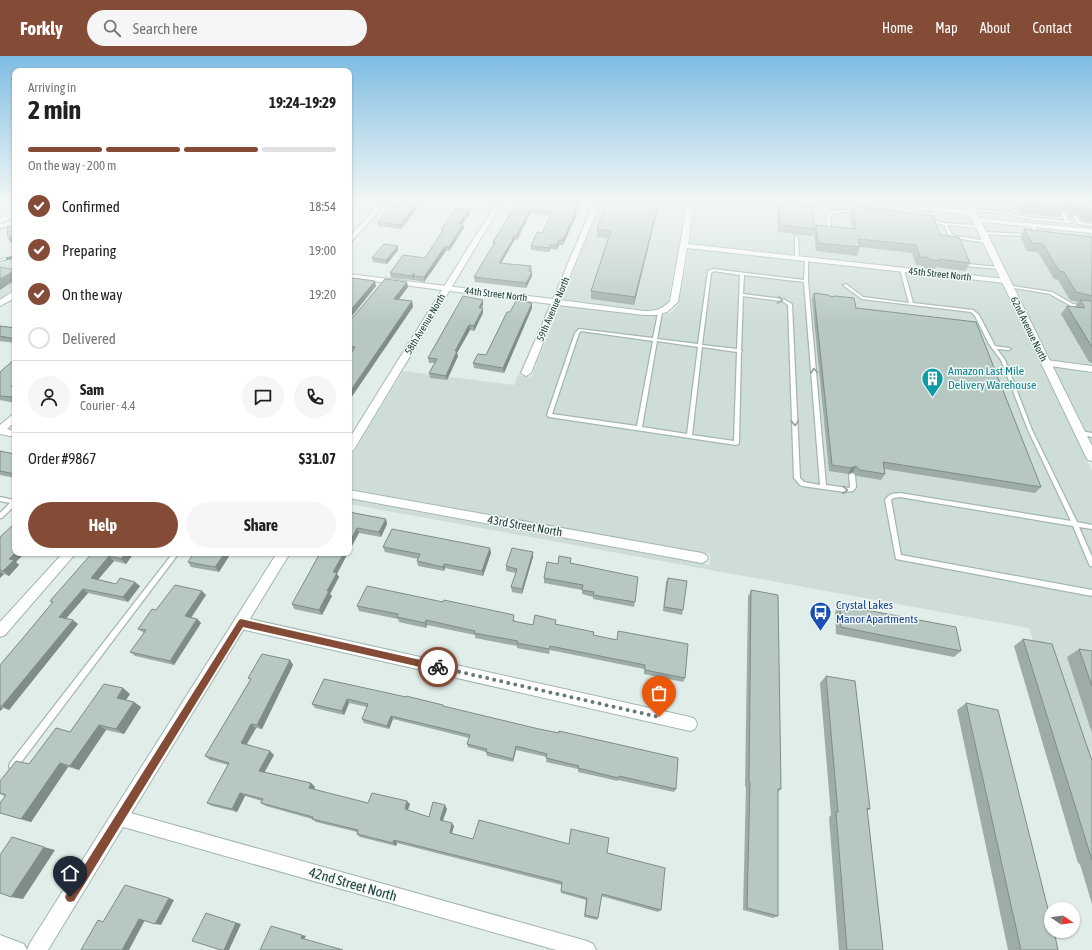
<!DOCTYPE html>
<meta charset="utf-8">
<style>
:root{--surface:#fff;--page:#f6f6f6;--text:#202124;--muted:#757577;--line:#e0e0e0;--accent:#844c36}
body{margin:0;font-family:"Asap Condensed",sans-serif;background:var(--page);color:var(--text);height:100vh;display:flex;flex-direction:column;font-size:15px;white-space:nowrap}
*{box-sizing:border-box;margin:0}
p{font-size:13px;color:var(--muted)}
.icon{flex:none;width:22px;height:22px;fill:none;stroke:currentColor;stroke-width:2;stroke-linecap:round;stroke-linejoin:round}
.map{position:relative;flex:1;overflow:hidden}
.side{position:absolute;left:12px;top:12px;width:340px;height:488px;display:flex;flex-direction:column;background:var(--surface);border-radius:8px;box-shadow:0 1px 3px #0004}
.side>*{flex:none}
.needle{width:26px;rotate:103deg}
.tools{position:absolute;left:1044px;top:846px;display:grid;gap:8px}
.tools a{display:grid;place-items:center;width:36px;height:36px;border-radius:50%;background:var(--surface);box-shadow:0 1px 3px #0004;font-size:20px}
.pin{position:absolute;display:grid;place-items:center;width:34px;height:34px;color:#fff;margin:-41px -17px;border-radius:50% 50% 50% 0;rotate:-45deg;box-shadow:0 0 4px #0007}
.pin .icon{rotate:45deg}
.courier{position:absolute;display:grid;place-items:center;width:40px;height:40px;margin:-20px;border:3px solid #844c36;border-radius:50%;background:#fff;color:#222;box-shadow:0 1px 5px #0007}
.summary em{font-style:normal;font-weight:700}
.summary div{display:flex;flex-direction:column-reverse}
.summary{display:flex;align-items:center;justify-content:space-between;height:68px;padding:0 16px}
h1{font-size:26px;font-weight:700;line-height:30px}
.bar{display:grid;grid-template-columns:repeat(4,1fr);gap:6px 4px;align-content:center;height:48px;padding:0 16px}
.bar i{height:5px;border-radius:3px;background:var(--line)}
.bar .on{background:var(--accent)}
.bar p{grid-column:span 4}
.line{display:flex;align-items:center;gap:10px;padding:0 16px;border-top:1px solid var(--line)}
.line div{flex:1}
.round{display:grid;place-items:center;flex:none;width:42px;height:42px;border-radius:21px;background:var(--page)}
ol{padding:0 16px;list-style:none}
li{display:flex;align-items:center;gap:12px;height:44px}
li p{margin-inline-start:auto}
li .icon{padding:4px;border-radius:50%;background:var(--accent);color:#fff;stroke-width:4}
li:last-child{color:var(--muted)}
li i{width:22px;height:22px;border:2px solid var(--line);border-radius:50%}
.primary-button{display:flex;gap:8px;margin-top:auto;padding:8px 16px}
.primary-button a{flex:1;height:46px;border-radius:24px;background:var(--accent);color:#fff;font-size:16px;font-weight:700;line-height:46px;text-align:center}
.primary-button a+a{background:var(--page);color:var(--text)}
header{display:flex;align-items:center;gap:24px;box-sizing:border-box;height:56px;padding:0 20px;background:var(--accent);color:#fff}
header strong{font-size:19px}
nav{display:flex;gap:22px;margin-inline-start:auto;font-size:14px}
.search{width:280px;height:36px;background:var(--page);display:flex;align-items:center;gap:10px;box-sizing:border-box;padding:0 14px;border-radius:22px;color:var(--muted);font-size:15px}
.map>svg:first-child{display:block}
.built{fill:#cfddd7}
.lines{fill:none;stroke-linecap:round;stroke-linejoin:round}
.service-casing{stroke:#a3b6b0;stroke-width:2.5}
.minor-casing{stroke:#a3b6b0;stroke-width:2}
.tertiary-casing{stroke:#a3b6b0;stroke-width:2}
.secondary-casing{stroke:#9ebab1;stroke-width:2}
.service{fill:#fff;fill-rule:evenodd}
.minor{fill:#fff;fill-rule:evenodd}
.tertiary{fill:#fff;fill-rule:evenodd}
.secondary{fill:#fff;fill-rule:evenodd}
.rail-casing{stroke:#597c74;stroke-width:3}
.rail{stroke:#f2f9f6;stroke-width:2;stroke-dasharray:6;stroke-linecap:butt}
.wall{fill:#9daca6}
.shaded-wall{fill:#7f8c87}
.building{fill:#b6c8c1;stroke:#7f8c87}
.oneway{stroke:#8fa09c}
.route{fill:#844c36}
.done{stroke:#637d76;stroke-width:4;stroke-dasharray:0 7.2}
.labels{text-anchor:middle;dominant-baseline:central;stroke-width:3;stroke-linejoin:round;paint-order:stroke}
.far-street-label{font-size:10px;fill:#1f4039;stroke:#f2f9f6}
.culture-label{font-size:12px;fill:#0d838f;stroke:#f2f9f6;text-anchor:start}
.street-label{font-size:12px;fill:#1f4039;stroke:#f2f9f6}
.transit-label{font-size:12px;fill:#164399;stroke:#f2f9f6;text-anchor:start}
.near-street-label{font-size:14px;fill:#1f4039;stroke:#f2f9f6}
</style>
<header>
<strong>Forkly</strong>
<div class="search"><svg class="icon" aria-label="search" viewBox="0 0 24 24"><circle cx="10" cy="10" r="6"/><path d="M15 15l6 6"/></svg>Search here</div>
<nav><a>Home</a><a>Map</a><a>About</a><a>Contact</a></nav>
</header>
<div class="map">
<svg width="1092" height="894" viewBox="0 0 1092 894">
<rect width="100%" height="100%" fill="#e1ede8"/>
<path class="built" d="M602,144H686L679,190L668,245L664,251L657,254H643L562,244Z
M695,144H779L816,147V145L837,147L832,144H875L926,154L969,158L998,222L690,189Z
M888,144H964L968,155L926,151Z
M973,144H1092V173L980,162Z
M982,166L1092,177V310L1051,305Z
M689,193L1001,226L1092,415V762L1029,572L349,448V443L710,509V498L349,433V404L403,315L514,329L531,291L519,319L531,321L560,249L648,260L664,259L673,255L679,247Z
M15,201V232L0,244V205Z
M1054,311L1092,316V387L1087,378Z"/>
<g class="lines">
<defs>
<path id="service" d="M912,144H916L917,152L914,151Z
M976,144H1000L996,146L978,145Z
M1057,150H1059L1070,166L1069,167L1027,163L1002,157L973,155L971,154L973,153L1002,155L1027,161L1065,165L1056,151Z
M1070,153H1072L1080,166L1092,168V170L1078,168L1069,154Z
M844,154L857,155L859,156L857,157L844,156L833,158L830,162L831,171L828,172L826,162L831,156Z
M928,163L945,167L981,170V172H980L947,169L952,179L987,185L989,186L987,187L950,181L944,169L928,165Z
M1033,168L1036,169V174L1025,180L983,178L981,177L983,176L1024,178L1032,174Z
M795,180L798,181L799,202L797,203L795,202Z
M805,202L808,203V225L826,429L849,432L850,431L849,419L852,417L855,419L856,431L853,435L845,436L802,430L800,429L794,422L788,249L782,245L743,240L741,294L742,295L741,296L739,387L738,388L736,389L549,361L547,359L575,277L579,273L653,282L658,257L660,256L662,257L657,283L698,288L708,215L713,213L804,224ZM714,215L740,219L737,293L702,289L711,217ZM744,219L804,226L820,429L804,426L800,422L792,248L783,243L743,238ZM581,275L653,285L637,370L552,358L579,277ZM657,285L698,291L687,378L642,371ZM702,291L737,296L734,385L692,379Z
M966,208L999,211L1001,212L999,213L967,210H966Z
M901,213L904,214L913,247L973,254L979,259L995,290L1009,292L1011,293L1009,294L997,293L1005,304L1032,374L1077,466L1092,469V473L1079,471L1092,501V510H1090L1089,508L1073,470L900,441L893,442L891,444L901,499L1092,534V540L896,503L885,444C890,437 892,438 900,437L1071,465L1028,374L1001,304L989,288L975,260L971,256L862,243L843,229L846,228L863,241L909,247L900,214Z
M1007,229L1052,236L1073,248L1092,251V253L1071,250L1050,238L1008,231H1007Z
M1080,375L1092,377V381L1078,378V376Z
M0,441L15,444V449L2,462H0V457L10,447L0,445Z
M173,497H179L16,713L13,714L10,713L9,710L10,707Z"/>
<path id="minor" d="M383,144H389L351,186L349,187V181Z
M595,144H601L560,244L644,255C655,255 662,254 670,245L688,144H694L688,188L1005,223L1009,225L1005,227L687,192L678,246L667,256L657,259H644L558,249L531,317L526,320L521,317L551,248L349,222V218L553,243Z
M878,144H891L926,150L973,155L976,157L973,159L926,154L881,146Z
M976,162L1092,173V177L974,165L973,164Z
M15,165V169L0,172V168Z
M12,236H15V242L0,250V244Z
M1046,304L1092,310V316L1043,309L1042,307Z
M15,358V366L7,373L15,375V381L0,378V369L12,359Z
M349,434L702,497L706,499L708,502L706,505L702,507L349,442Z
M63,497H76L5,579L0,581V566Z
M241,561L690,661L695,663L697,668L695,673L690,675L241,573L236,571L235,567L236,563Z
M120,754L587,885L593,888L596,894H556L120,770L114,768L112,762L114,756Z
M0,879L24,888L27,894H0Z"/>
<path id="tertiary" d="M498,144H504L353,395L349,396V383Z
M966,144H972L977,157L1092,390V405L1088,404L1086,401L969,157Z
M277,497H290L48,894H27L30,887Z"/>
<path id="secondary" d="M12,155H15V160L0,167V162Z"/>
</defs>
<use href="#service" class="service-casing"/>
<use href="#minor" class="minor-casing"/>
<use href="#tertiary" class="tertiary-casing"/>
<use href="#secondary" class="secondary-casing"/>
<use href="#service" class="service"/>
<use href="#minor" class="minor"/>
<use href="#tertiary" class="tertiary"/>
<use href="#secondary" class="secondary"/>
<defs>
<path id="rail" d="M0,204L15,201"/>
</defs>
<use href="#rail" class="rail-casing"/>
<use href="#rail" class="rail"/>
</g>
<path class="wall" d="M519,144H580V146L576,156V160L563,189H559L557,194L550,193L549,196L531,194V190L542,177L550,160L530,158L517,184L515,183L501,207L531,210L532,220L526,232L475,226L474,221L493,189V186Z
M660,144L634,249L591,243V235L608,182L597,181V173Z
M1012,144H1092V166L1081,165L1076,157L1072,162L1069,161L1064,155L1060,161L1019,157Z
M779,146L815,173L816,169L852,172L850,158L853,150L940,179L970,207L965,215L936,211L935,213L923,212V210L916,209L912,197L860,191L857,200L816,195L814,177L812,180L778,176L777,153Z
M418,152L401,173L378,170L377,166Z
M469,154V159L462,168L464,172L449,195H446L424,226L414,224V223L413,224L391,222L390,217L425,202L442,176L441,173Z
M1024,173L1092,181V307L1089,306L1061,258L1067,250L1075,251L1078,246L1070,244L1058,224L1054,223L1038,196L1027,195L1020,181Z
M398,190V194L387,208L373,206L372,202Z
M408,231L399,243L412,245L413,251L352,296H349V266Z
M814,237L832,241L856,252L1041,431L1035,437L884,413L885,418L881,424L857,420L853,416L848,418L829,415L812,243Z
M483,249L481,252H483V257L474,275L470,274L457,297L458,300L447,324L430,322L429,317L435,307H429L428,302Z
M532,252L504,317L474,312L473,307L486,299L510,256Z
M0,270L15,272V287L0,285Z
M15,303V347L0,344V316Z
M0,395L15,398V422L0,419Z
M349,456L386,463L387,468L381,481L359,477L349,495Z
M0,481L16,506L19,509L9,520L4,518L0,522Z
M383,491L491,497L483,520L445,512L444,515L418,510L417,505L418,503L385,496Z
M533,496V501L522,538L512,536L511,531L516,517L506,515V510Z
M89,497H134L126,508L114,505L98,523L116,528L140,530L128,546L88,537L66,562L78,568L9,654L3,652L0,655V609L23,582L52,547L50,545L91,499Z
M231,497L219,516L191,511L188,506Z
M571,507L635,546L634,551L593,543V541L582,538V534L544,527V522L558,508Z
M337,518L339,521L330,538L332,540L322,559L294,553L292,548Z
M668,522L683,554L682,559L663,555L666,526Z
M751,534L781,733L778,736V860L773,862L743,854L746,731L745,730L748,541Z
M206,539L191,561L197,563L201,567L174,609L135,600L130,596L144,577L138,573L156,554Z
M840,549L961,595L954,601L836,578L835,556Z
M357,550L515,564L514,566L533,569L556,568L594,579L685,622L683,626L644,618V613L550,594L549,598L517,592V590L475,582V579L427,569L426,572L399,566L398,563L359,555Z
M1023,583L1092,705V848L1080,808L1078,807L1014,590Z
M1079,593L1092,595V677L1067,601Z
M290,604L293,609L262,673L256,672L247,688L274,699L265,716L311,727L315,731L314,734L368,747L410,748L408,754L429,761L445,749L447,753L443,764L454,770L452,777L473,783L569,788L607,797L661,854L658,856L601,840L598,862L597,864L584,861L586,844L561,837L562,829L397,787L396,790L360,781L357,778V776L316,766L312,763L266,750L261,747L262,745L245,740L237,756L212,750L207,747L228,709L210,704L205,700L250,624L248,622Z
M826,620L870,753L867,755L883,894H839L829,761L831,759L820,627Z
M324,623L444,651L676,733L674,736L618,724V725L578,716V713L546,706L547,701L516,694L513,706L487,700L486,696L468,691L467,688L469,682L393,663L389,673L364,667L362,663L367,651L349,647L344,659L315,652L312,648Z
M130,638L126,644L134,646L141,651L124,678L106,674L79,714L68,711L31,766L0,757V747L5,740L0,738V725L29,708L70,676Z
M966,647L1058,894H1008L957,654Z"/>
<path class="shaded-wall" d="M578,144H580V146L576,156V160L563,189V184L575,156Z
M659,144H660L634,249L635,241Z
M417,148L418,152L401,173L400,169Z
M469,154V159L459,172V168Z
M530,154V158L517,184V179Z
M463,168L464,172L449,195V191Z
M515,179V183L499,211V207Z
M15,180V186L11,187L8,182Z
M559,184V189L557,194V189Z
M550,189V193L549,196V192Z
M398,190V194L387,208L386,204Z
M445,190L446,195L424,226V221Z
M15,214V224L0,234V223Z
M532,216V220L526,232V227Z
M414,217V223L413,224L412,220Z
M375,225L376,230L349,264V256Z
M407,226L408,231L395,248L394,243Z
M483,244V249L479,257V252Z
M412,245L413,251L349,345V337Z
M532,247V252L504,317L503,312Z
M483,252V257L474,275V270Z
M469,269L470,274L457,297L458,300L447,324L446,320L455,295Z
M15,327V335L11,330Z
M15,338V346L11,341Z
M856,410L853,416L848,418L851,412Z
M386,463L387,468L381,481L379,476Z
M357,472L359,477L349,495V487Z
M490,492L491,497L483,520L482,515Z
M533,496V501L522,538V533Z
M15,497H25L16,506L19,509L9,520L3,515L9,503Z
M126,497H134L126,508L121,503Z
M225,497H231L219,516L215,511Z
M344,497H348L337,518L339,521L330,538L332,540L322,559L319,554L333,516Z
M109,500L114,505L96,526L91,522Z
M444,508L445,512L444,515L443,511Z
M0,516L4,518L0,522Z
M135,526L140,530L128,546L123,541Z
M83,533L88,537L64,565L59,561Z
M202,535L206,539L189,565L185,560Z
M197,563L201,567L174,609L170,605Z
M73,564L78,568L9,654L2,650Z
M426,564L427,569L426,572L425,567Z
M290,604L293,609L262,673L257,669Z
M123,632L130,638L124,647L117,642Z
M347,643L349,647L344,659L342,655Z
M134,646L141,651L124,678L116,673Z
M0,651L3,652L0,655Z
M391,660L393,663L389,673L387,670Z
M251,668L256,672L245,691L241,687Z
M99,669L106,674L79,714L70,710Z
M516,690V694L513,706V703Z
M270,695L274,699L263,718L259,715Z
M60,707L68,711L31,766L21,763Z
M311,727L315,731L313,736L309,732Z
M240,737L245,740L237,756L232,753Z
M407,745L410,748L407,756L405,753Z
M445,749L447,753L442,767L440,764Z
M452,767L454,770L451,780L450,777Z
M394,784L397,787L396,790L393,787Z
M44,791L55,794L23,843L11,841Z
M169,842L174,844L161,869L155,868Z
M211,859L241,868L229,894H224Z
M139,863L145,864L129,894H122Z
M302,879L306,880L304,883L301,882Z"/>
<path class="building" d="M519,144H579L575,156H576L563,184H559L557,189H550L549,192L531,190L537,176L542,177L552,156L530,154L517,179H515L499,207L531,210L529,215L532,216L526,227L474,221L495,186H493Z
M608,144H659L635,241L591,235L611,175L597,173Z
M1021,144H1059L1065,153L1023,149Z
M1066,144H1077L1073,146L1077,154H1074Z
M1077,144H1092V157H1086Z
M397,145L417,148L400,169L377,166Z
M779,146L812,149L815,173L780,169Z
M853,150L933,160L940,179L959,181L970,207L939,203L940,205L928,203L927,201H920L916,189L858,183L860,191L818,187L816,169L856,173Z
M456,153L469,154L459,168H463L449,191L445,190L424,221L414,220V217L412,220L390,217L403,199L425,202L443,174L441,173Z
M15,169V180L8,182L7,170Z
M1024,173L1092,181V240L1076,236L1064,216L1059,215L1043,188L1032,187Z
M384,188L398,190L386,204L372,202Z
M0,211L15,214L0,223Z
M353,222L375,225L349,256V225H350Z
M385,223L407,226L394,243L412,245L349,337V300L355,291L349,290V271L352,268L349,267V266Z
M814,237L828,239L832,241L835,240L854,242L856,252L976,266L1041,431L883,406L885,418L860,414L856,410L851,412L832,409Z
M463,240L483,244L479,252H483L474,270L469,269L455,295H457L446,320L429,317L437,303L428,302Z
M1080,244L1092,245V291L1067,250L1085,252Z
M516,245L532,247L503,312L473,307L478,298L486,299L507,256H510Z
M0,270L15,272V283L0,280Z
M15,303V327L11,330L15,331V338L11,341L0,340V316Z
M0,395L15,398V418L0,415Z
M349,456L386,463L379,476L357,472L349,487Z
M15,467V497L9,503L14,504L3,515L0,514V481Z
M392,473L490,492L482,515L444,508L443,511L417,505L420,498L383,491Z
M512,492L533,496L522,533L511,531L517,513L506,510Z
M92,497H126L121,503L109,500L91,522L116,528L120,522L135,526L123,541L83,533L59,561L73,564L2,650H0V609L23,582L53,546L50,545Z
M194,497H225L215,511L188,506Z
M320,497H344L333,516L337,517L327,535H329L319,554L292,548Z
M559,500L571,502L570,507L638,521L635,546L593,539L594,536L582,534L583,529L544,522L547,506L558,508Z
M668,522L687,525L683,554L664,551Z
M175,529L202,535L185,560L197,563L170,605L130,596L146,574L138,573L152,553L156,554Z
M367,530L443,546L444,544L514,559L513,565L533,569L535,559L556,564L555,568L594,576L593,579L617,584L618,575L688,588L685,622L645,614V609L550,590L549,593L517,587L518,585L474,577L475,575L426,564L425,567L397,561L398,558L357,550Z
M751,534L778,539L781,733H778V860L747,852L750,726H749Z
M840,549L956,571L961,595L841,571Z
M1023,583L1052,588L1092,705V804Z
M1079,593L1092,595V630Z
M262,598L290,604L257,669L251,668L241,687L270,695L259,715L311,727L309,732L368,747L372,737L407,745L405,753L429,761L433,746L445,749L440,764L452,767L450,777L473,783L479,764L569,788L571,773L609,782L607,797L665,812L661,854L602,838L598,862L585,859L587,842L561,835L562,826L394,784L393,787L357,778L358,774L312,763L313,761L261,747L263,743L240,737L232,753L207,747L229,707L205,700L251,623L248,622Z
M826,620L855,625L870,753L867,752L883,894H847L836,756H838Z
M324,623L406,641V640L443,649V650L539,673L559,677V675L678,702L676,733L619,720L618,722L578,712L579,710L546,702L547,698L516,690L513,703L486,696L487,693L467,688L470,679L391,660L387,670L362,663L368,648L347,643L342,655L312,648Z
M104,628L123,632L117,642L134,646L116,673L99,669L70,710L60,707L21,763L0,757V747L6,739L0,737V725L16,705L29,708L56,672L70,676Z
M966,647L998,654L1051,865V875H1054L1058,894H1021Z
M12,781L44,791L11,841L0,837V799Z
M125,829L169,842L155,868L139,863L122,894H81L98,864L103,866Z
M206,857L236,867L224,894H221L192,885Z
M271,870L302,879L301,882L343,894H260Z"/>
<defs><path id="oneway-chevron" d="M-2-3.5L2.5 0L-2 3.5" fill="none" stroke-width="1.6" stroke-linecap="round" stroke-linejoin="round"/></defs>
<g class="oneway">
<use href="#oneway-chevron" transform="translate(780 244) rotate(10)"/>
<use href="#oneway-chevron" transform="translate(814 315) rotate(-95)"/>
<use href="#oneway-chevron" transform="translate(795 367) rotate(88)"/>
<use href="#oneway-chevron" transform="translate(845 434) rotate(2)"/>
</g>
<linearGradient id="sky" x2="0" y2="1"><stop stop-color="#7fbce2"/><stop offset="0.54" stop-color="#f2f7f5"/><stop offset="1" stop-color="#f2f7f5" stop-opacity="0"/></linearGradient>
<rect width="1092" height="269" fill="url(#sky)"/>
<path class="route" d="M241,563L438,608L442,611L438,615L243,571L74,845L70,846L67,845L65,841L67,837L239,564Z"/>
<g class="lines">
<path class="done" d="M438,611L659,661"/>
</g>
<defs>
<symbol id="building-pin" viewBox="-11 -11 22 30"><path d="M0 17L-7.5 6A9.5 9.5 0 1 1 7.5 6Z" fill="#0f9aa8" stroke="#f2f9f6"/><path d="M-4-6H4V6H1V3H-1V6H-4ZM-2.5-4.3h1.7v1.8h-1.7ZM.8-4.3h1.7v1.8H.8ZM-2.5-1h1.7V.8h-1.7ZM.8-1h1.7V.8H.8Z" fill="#fff"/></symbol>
<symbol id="bus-pin" viewBox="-11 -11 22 30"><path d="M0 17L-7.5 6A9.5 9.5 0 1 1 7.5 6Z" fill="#1a4fb4" stroke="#f2f9f6"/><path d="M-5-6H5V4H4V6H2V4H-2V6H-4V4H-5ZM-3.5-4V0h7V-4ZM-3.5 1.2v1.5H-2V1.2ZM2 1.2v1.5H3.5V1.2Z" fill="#fff"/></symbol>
</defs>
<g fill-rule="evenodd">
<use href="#building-pin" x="920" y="310" width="25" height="34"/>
<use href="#bus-pin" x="808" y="544" width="25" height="34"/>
</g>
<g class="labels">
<g class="far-street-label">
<text transform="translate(940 218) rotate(6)">45th Street North</text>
<text transform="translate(496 238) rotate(7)">44th Street North</text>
<text transform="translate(553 253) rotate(-67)">59th Avenue North</text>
<text transform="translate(425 268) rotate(-59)">58th Avenue North</text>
<text transform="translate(1029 273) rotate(64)">62nd Avenue North</text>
</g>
<g class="culture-label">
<text x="948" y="315">Amazon Last Mile<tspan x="948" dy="14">Delivery Warehouse</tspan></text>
</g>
<g class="street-label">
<text transform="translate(525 470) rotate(10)">43rd Street North</text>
</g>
<g class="transit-label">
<text x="836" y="549">Crystal Lakes<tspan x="836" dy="14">Manor Apartments</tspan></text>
</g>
<g class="near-street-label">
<text transform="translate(353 828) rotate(16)">42nd Street North</text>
</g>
</g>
</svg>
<div class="tools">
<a><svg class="needle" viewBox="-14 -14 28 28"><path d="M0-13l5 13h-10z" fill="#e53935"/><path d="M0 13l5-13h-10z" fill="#757577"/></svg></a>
</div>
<div class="pin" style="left:659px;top:661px;background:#ea580c"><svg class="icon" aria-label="bag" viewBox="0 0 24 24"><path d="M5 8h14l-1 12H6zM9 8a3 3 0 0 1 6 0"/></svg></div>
<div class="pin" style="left:70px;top:841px;background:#1f2937"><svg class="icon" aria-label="home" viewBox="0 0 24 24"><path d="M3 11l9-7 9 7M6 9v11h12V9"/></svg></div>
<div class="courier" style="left:438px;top:611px"><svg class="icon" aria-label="bike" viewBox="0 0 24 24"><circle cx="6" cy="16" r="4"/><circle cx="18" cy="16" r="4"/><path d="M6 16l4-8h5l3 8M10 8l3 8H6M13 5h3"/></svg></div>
<section class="side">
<div class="summary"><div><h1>2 min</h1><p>Arriving in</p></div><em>19:24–19:29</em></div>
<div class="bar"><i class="on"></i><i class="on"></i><i class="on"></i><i></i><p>On the way · 200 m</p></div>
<ol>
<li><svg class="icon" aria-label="check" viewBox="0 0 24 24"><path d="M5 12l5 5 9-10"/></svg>Confirmed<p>18:54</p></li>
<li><svg class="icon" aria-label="check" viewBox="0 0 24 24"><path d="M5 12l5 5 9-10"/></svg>Preparing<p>19:00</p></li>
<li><svg class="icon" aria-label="check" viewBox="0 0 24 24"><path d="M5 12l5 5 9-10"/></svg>On the way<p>19:20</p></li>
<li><i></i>Delivered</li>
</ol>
<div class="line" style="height:72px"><a class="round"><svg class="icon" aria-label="person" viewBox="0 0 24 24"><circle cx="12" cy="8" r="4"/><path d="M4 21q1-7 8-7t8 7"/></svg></a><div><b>Sam</b><p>Courier · 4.4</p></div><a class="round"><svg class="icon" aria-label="chat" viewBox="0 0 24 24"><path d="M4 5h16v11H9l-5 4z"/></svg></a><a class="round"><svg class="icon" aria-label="phone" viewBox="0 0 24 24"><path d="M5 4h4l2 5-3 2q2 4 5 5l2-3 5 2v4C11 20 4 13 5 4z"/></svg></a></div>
<div class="line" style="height:52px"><div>Order #9867</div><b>$31.07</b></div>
<div class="primary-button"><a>Help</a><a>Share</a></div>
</section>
</div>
